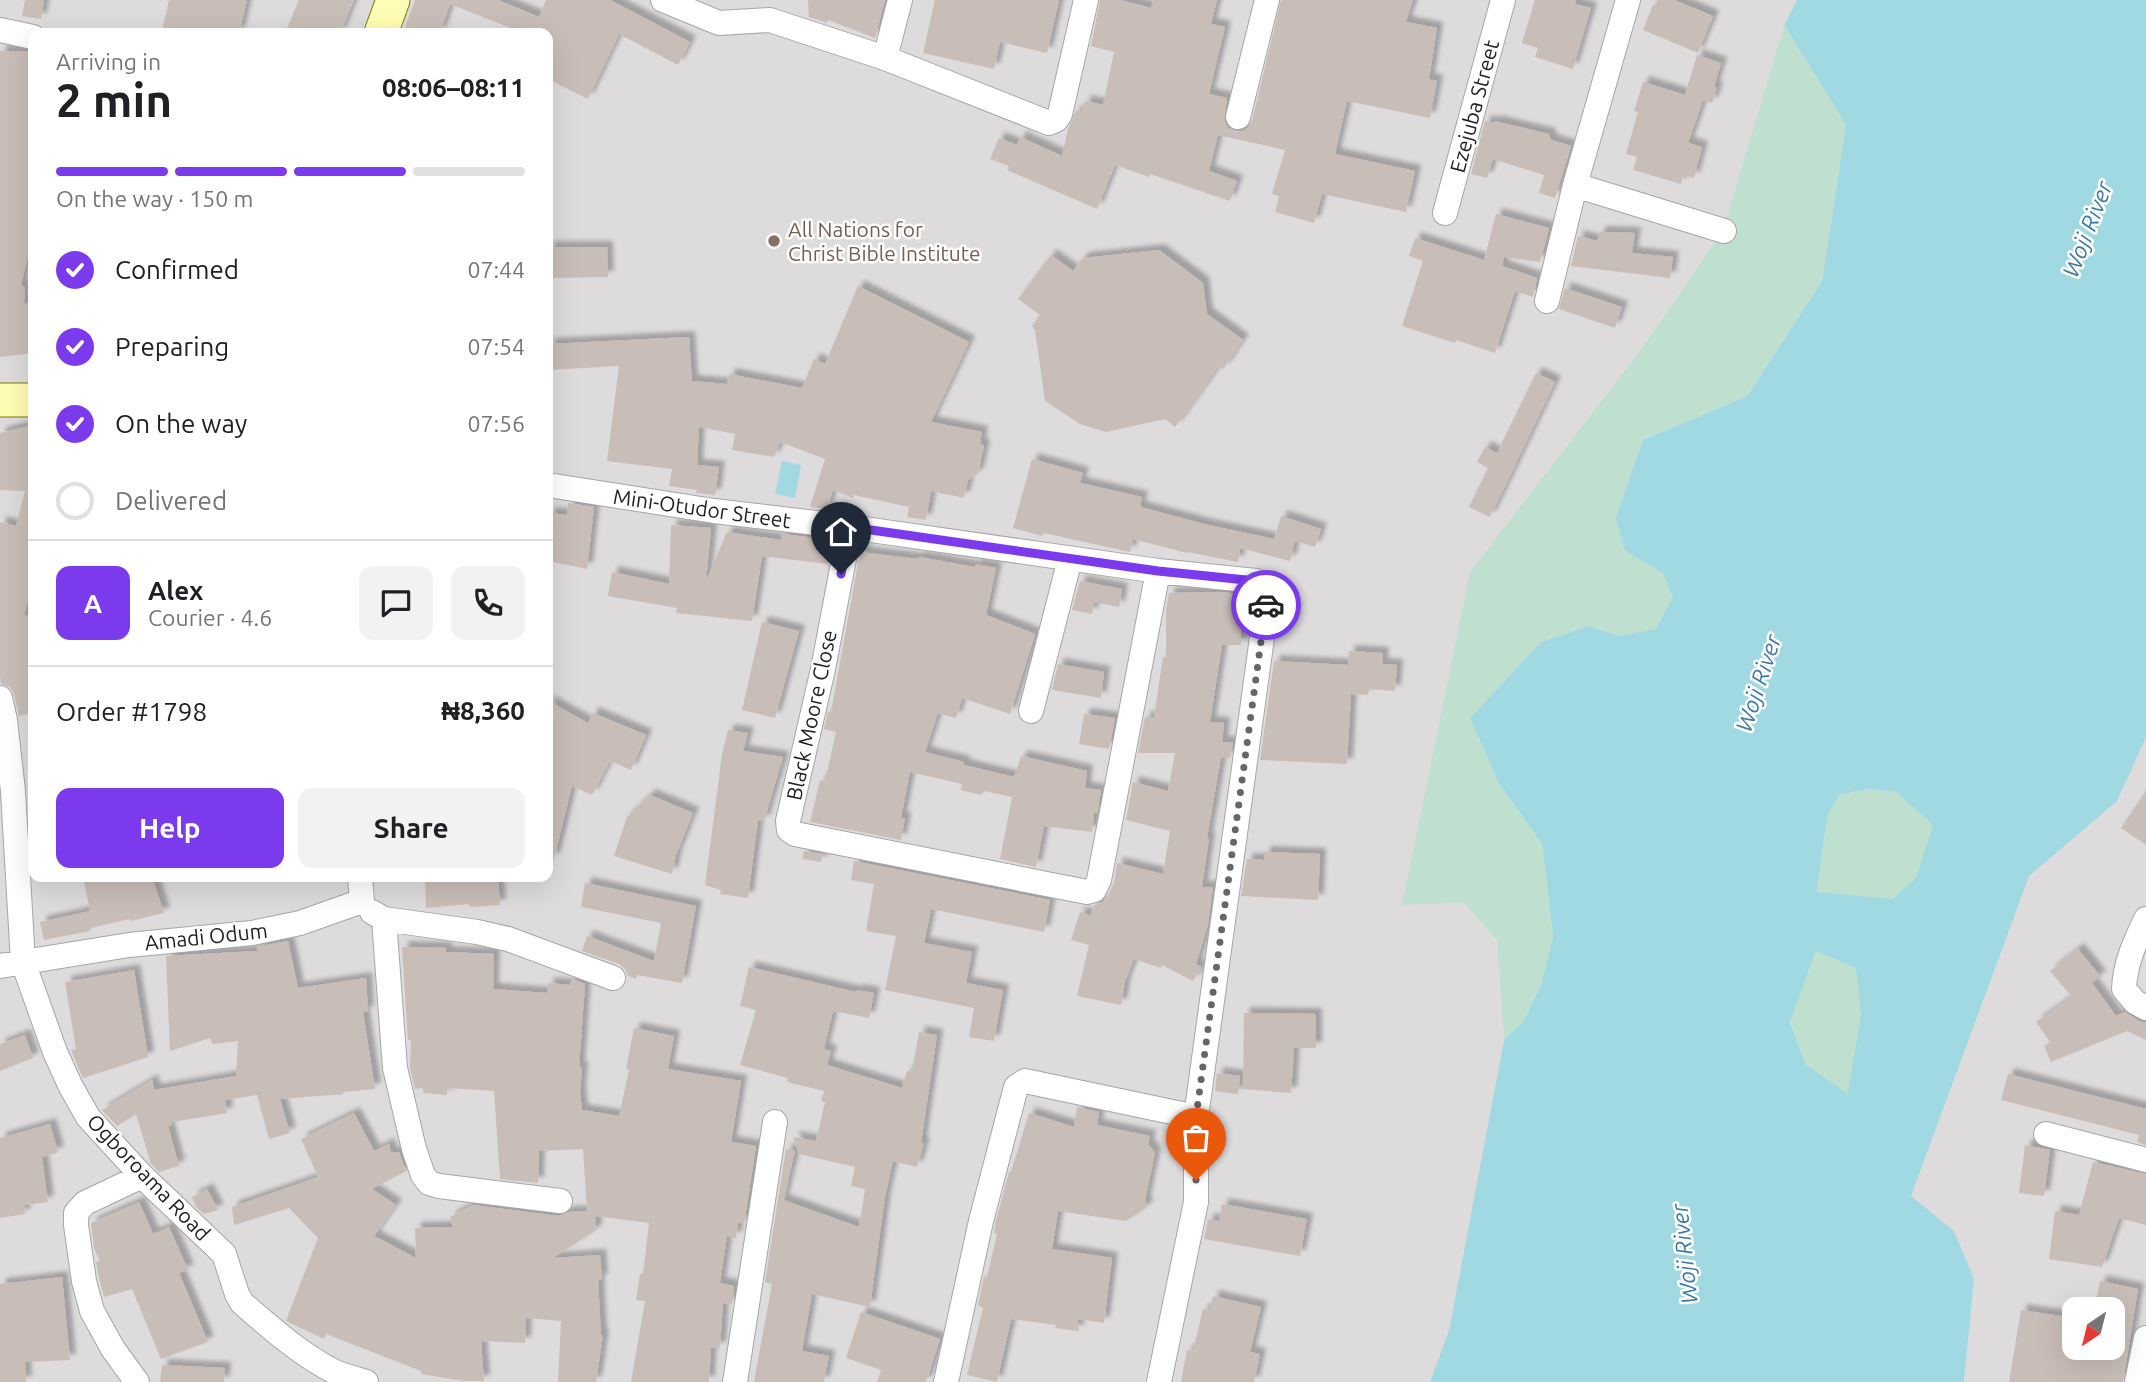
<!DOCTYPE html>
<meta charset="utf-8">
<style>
:root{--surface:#fff;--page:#f2f2f2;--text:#202124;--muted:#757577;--line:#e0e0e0;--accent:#7c3aed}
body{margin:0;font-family:Ubuntu,sans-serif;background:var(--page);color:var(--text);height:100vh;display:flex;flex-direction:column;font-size:26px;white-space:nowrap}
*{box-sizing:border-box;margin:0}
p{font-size:23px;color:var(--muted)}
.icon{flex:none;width:38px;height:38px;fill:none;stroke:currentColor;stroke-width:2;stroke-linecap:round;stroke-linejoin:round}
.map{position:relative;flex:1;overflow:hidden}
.panel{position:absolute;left:28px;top:28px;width:525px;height:854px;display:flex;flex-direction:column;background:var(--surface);border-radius:14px;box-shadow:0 7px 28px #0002}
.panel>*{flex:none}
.needle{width:46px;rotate:215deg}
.fabs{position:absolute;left:2062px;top:1297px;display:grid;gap:14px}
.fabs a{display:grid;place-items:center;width:63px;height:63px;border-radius:14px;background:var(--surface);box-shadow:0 7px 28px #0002;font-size:35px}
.pin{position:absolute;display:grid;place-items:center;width:60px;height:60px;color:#fff;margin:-72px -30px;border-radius:50% 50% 50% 0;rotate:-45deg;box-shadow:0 0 7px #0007}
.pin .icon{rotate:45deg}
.courier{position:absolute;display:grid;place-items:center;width:70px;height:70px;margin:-35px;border:5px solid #7c3aed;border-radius:50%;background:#fff;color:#222;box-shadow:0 2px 9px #0007}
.summary em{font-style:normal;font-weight:700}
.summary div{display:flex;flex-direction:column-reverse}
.summary{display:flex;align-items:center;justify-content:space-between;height:119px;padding:0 28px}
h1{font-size:46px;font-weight:700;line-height:52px}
.bar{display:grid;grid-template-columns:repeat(4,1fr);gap:10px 7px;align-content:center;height:84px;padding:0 28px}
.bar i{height:9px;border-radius:5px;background:var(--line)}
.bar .active{background:var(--accent)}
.bar p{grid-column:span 4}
.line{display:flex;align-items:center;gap:18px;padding:0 28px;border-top:2px solid var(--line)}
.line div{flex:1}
.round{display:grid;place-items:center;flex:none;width:74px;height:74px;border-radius:14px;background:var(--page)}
ol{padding:0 28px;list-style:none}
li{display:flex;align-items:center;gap:21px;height:77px}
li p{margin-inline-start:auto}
li .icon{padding:7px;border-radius:50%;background:var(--accent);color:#fff;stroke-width:4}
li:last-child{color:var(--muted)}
li i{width:38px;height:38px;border:4px solid var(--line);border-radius:50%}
.action{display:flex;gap:14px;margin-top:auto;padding:14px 28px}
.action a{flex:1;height:80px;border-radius:14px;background:var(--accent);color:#fff;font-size:28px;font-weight:700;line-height:80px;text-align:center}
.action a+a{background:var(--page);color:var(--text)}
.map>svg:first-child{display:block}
.residential{fill:#dddbdc;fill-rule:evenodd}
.wetland{fill:#bfe0ce}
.water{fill:#a1d9e2;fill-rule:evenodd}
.building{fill:#c9bdb7;filter:url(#shadow)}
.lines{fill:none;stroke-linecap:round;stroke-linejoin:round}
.minor-casing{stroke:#a6a6a6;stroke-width:26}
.secondary-casing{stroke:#797b00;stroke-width:35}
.minor{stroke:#fff;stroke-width:24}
.secondary{stroke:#fffcb3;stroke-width:33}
.done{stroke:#686664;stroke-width:7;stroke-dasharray:0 12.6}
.route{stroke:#7c3aed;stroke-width:9}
.education-dot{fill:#8d6e63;stroke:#fff;stroke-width:2.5}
.labels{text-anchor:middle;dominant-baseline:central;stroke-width:5;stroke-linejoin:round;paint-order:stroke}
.street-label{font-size:21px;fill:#1f1f1f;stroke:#fff}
.education-label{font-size:21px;fill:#785e54;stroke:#fff;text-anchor:start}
.water-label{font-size:23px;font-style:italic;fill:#3d7ba6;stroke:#fff}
</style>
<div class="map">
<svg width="2146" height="1382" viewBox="0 0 2146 1382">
<defs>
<filter id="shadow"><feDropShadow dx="6" dy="-6" stdDeviation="2" flood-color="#0004"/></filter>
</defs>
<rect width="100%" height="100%" fill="#f0ebe4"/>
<path class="residential" d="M0,0H1797L1784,25L1723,230L1637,355L1403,905L1464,903L1497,942L1504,1040L1449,1330L1430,1382H0ZM33,33H548V877H33Z
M2146,737V1382H1964L1974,1278L1911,1196L2029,876L2117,801ZM2074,1309H2112V1348H2074Z"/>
<path class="wetland" d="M1784,25L1846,125L1822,281L1747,396L1643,440L1625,551L1663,573L1674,597L1656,630L1619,636L1589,626L1541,642L1470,718L1498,782L1542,844L1553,936L1541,985L1523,1022L1504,1040L1497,941L1464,903L1402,905L1470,572L1637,355L1723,230Z
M2146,737L2117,801L2029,876L1911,1196L1848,1095L1806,1065L1790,1021L1816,951L1817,892L1827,816L1839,795L1868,789L1897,792Z"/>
<path class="water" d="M1797,0H2146V737L2117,801L2029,876L1911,1196L1954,1231L1974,1279L1964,1382H1430L1449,1330L1504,1040L1523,1022L1541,985L1553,936L1542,844L1498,782L1470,718L1541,642L1589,626L1619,636L1656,629L1673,597L1663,573L1625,551L1616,518L1643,440L1747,396L1822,281L1846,125L1784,25ZM1868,789L1897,792L1933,825L1916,878L1893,899L1817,892L1827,817L1839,795ZM1816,951L1856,968L1861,1015L1848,1094L1806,1065L1790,1022Z
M782,461L801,465L795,498L775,494Z"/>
<path class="building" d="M25,0H44L41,19L22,16Z
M169,0H247L239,33H173L162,31Z
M299,0H354L340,33H285Z
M415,0H498L539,17L546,0H610L690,42L678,65L619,34L588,99L548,79V33H523L450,4L440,33H403Z
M808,0H885L875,38L828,20L827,23L809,17Z
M935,0H1059L1047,53L1000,42L994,69L923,53Z
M1100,0H1120L1151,8L1153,0H1217L1211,24L1225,27L1209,94L1227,98L1224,120L1228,128L1235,132L1243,131L1248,128L1252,121L1281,0H1413L1406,22L1437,28L1429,79L1437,81L1430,118L1347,101L1335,154L1415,171L1406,212L1322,194L1314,223L1275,212L1279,196L1272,194L1285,150L1218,135L1209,171L1237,181L1230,201L1150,174L1149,177L1115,165L1097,209L1007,170L1009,166L990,159L999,138L1017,145L1020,137L1062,156L1068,129L1076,111L1082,112L1085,101L1103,105L1114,52L1091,46Z
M1535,0H1576L1575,4L1591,8L1573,69L1535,57L1538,48L1522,43Z
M1658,0H1674L1713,16L1698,53L1643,30L1653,5L1657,4Z
M0,51H33V260H27L21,285L25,288L24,304L33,303V353L0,357Z
M1697,55L1721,63L1714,87L1717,88L1712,103L1703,100L1688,143L1702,147L1694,178L1683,175L1681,184L1633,170L1637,157L1626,154L1638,112L1634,111L1643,82L1685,95Z
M1485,121L1494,123V121L1549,134L1551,140L1571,146L1555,198L1539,193L1544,175L1493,159L1487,178L1471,174Z
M1496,214L1549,228L1540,262L1504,257L1502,266L1537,278L1533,297L1515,291L1495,353L1456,340L1455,343L1402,326L1423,261L1409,256L1415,238L1484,260Z
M1600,232L1635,233L1632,253L1673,257L1670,278L1571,266L1578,236L1597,241Z
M548,247H607L608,277L548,278Z
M1159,250L1203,283L1207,314L1243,340L1223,369L1219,366L1175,427L1165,419L1106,432L1080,424L1045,401L1035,330L1032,326L1040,315L1018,299L1051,255L1073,271L1083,258Z
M858,286L969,342L931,422L982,432L980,443L984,446L978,473L968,480L964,498L931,491L926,520L907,517L909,507L854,495L853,498L833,490L827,509L810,507L825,459L780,442L774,457L732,450L735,434L699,427L697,465L719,467L715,495L696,493L697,490L669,486L672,469L607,461L619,366L548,370V344L689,337L692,381L727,384L729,374L802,388L814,359L825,364Z
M1565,288L1622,307L1615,328L1559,309Z
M1536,373L1555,382L1490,517L1469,507L1488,468L1477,462L1485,447L1497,453Z
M33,425V577L24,616L33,615V713L19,716L14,694L10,687L1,684L0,677V522L16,526L25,491L0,490V433Z
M1032,459L1083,473L1080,483L1142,497L1140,507L1208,525L1274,539L1281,516L1321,529L1315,547L1295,541L1290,561L1240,548L1238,562L1187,552V553L1133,539L1130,552L1044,533L1042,536L1013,528Z
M568,503L594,507L587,569L548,561V513L567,515Z
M671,525L711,528L706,581L727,532L781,540L782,534L832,540L828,564L762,556L752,621L676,613L677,608L608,596L612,572L669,584Z
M860,552L918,559L919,557L975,567L976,564L996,568L986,615L1035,634L1010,714L962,698L956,718L938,713L925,752L964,762V765L1014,777L1021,756L1087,771L1085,788L1101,790L1097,813H1094L1092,832L1044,826L1036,867L1000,859L1012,797L985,791L981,795L961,790L962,784L910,772L901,818H905L901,840L810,822L820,780L825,781L836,732L824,729L828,712H831Z
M1080,581L1122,589L1119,607L1094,602L1092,614L1072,610Z
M1219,592L1241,594V645H1222L1210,722L1224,723L1222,742H1233L1230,758L1221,757L1207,838H1209L1202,887H1213L1208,924L1196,964L1201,967L1193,981L1162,965L1161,968L1134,959L1125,982L1121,1005L1077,996L1089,945L1071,940L1080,912L1091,916L1093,906L1103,902L1107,897L1114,883L1117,863L1163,874L1170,831L1126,820L1133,782L1168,791L1175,753H1138L1145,717H1154L1163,657H1166V610L1169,593Z
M762,622L799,631L775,718L742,710Z
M1349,651L1383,653L1382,664L1397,665L1395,691L1370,689L1367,695L1351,694L1347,764L1260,760L1274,661L1348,665Z
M1058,664L1104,672L1101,698L1052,690Z
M548,701L588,723L593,713L646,735L631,770L610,761L592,795L572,786L554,859L548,858Z
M1084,714L1115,718L1109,749L1079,744Z
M728,730L748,733L743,751L783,757L764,821L758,820L748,898L720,894L721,890L705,885L722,754Z
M2146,791V845L2121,828Z
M650,795L693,813L676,855L672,874L614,856L627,817Z
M804,851L822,855L821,862L802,859Z
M1264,852L1320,854L1318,900L1241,896L1247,859L1264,860Z
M854,861L1050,900L1044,932L931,909L924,943L972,952L966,983L1003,990L994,1041L969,1037L974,1008L885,990L896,936L866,931L874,884L851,880Z
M83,877H152L164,913L130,921V919L90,928V931L44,940L40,922L90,911Z
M425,877H498L500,905L470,907L469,904L426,908Z
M585,883L696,906L682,983L637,975L636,979L628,976L625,969L619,964L582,951L587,936L654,961L661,923L581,907Z
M288,941L298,988L366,978L368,1012H363L375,1089L342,1092L344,1094L280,1099L290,1133L269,1139L257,1095L225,1100L227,1113L172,1122V1125L168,1126L179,1166L159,1172L151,1164L136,1114L117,1126L102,1110L152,1080L154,1089H159L236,1076L238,1041L213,1044L210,1038L170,1051L166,956L258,951L257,947Z
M402,947L446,948V952L494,954L493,989L547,993L548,983L570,985L572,979L585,984L579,1067H582L580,1092L582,1110L619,1116L629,1070L626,1069L634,1028L674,1036L668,1069L741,1081L731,1142L756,1146L744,1224L738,1222L736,1238L727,1236L720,1283L734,1286L732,1304L723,1303L720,1348H711L709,1382H631L645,1301L636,1300L640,1274H643L649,1223L595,1216L596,1230L553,1258L600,1255L602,1280H598L601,1335H603L596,1382H558L561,1321L526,1318L525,1343L481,1341L484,1381H464L421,1374V1371L326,1334L324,1339L286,1321L318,1238L289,1208L234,1225L232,1207L318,1177L301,1139L354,1113L374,1151L389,1144L391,1153L399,1152L406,1171L372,1189L396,1205L374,1236L416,1258L415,1228L453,1227L450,1217L473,1205L558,1216L569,1212L587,1211L583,1149L539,1151L538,1183L500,1179L494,1091L447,1088V1095L424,1093L422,1088L415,1089L410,1068L411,1040H408Z
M2078,949L2100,976L2092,983L2116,1016L2125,1012L2139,1021L2146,1023V1040L2127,1031L2051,1062L2044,1046L2050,1042L2036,1022L2072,997L2050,971Z
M749,967L856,992L857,990L874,993L869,1018L833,1011L824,1049L831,1051L827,1065L902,1088L907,1071L912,1072L919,1032L937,1035L921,1143H924L917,1167L893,1161L885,1197L870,1307L812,1294L802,1351L829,1356L824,1382H754L772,1284L765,1282L786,1149L795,1151L783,1200L859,1227L865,1189L851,1186L855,1167L799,1154L793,1137L816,1141L825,1102L821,1101L824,1091L787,1082L788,1078L740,1065L756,1010L740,1006Z
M134,970L148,1057L83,1078L71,1050L76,1049L65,982Z
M1244,1013L1316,1014V1048H1294L1291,1093L1243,1089Z
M25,1035L33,1058L0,1071V1044Z
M1217,1073L1240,1076L1238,1094L1215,1091Z
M2008,1074L2146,1109V1145L2137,1142L2139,1135L2001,1100Z
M1077,1107L1099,1112L1097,1125L1150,1136L1148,1144L1155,1153L1145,1200L1147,1207L1126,1221L1058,1211L1052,1249L1112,1258L1104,1323L1077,1319L1079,1331L1055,1328L1056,1325L1011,1319L997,1382L967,1375L983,1308L978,1305L984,1276L987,1277L997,1234L994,1233L995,1224L1009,1172H1011L1029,1113L1074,1127Z
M50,1124L58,1152L42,1157L48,1202L24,1205L25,1214L0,1218V1138Z
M2025,1145L2050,1150L2044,1196L2019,1193Z
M2093,1162L2146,1174V1225L2119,1218L2102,1267L2049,1259L2055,1211L2079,1215Z
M207,1189L218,1210L204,1214L196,1207L192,1197Z
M139,1202L153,1234L169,1227L188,1270L179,1273L208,1342L161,1359L132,1289L104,1297L99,1278L96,1262L100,1261L94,1248L91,1223Z
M1222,1204L1307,1219L1300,1256L1204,1239L1208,1219L1219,1221Z
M62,1277L70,1360L25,1362L26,1382H0V1284Z
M2100,1281L2138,1289L2123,1382H2009L2021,1310L2074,1318V1348H2112V1309L2095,1307Z
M1213,1296L1261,1307L1250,1352L1260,1354L1254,1382H1181L1187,1350L1193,1351L1203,1309L1210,1310Z
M861,1312L940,1339L926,1382H877L881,1370L846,1358Z
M162,1365L225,1368L224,1382H160Z"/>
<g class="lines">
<defs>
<path id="minor" d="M663,0L719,23L770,20L885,58L1049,123L1056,120L1060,114L1086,0
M0,30L33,37
M885,58L900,0
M1238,117L1267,0
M1575,185L1724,231
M1445,213L1503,0
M1547,301L1575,185L1628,0
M548,485L714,511L850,527L1158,571L1256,581L1265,586L1268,594L1196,1117V1202L1159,1382
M850,527L823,669L788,821L789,830L795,834L1087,892L1094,890L1099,880L1158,571
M0,698L5,720L13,791L23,962L55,1052L71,1087L88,1117L142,1176L224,1254L237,1294L242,1303C271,1328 301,1355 335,1372C345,1376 356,1379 366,1382
M1031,711L1070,559
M360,877L362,901
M372,912L384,919L477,932L508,939L613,978
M384,919L395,1068L414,1149L423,1175L429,1183L439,1186L560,1201
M2146,919C2135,942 2125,963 2124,989L2135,1002L2146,1008
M0,966L129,945L252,933L300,923L362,901
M2046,1134L2146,1160
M137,1382L113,1349L92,1311L84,1281L76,1225V1213L85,1203L142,1176
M735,1382L775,1122
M946,1382L981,1221L1016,1087L1025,1081L1196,1117
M2137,1382L2146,1338"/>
<path id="secondary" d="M381,33L393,0
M0,400H33"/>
</defs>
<use href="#minor" class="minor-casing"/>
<use href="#secondary" class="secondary-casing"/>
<use href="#minor" class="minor"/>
<use href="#secondary" class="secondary"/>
</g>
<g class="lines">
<path class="done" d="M1196,1180V1117L1266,605"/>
<path class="route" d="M841,574L850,527L1158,571L1256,581C1267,587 1268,592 1266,605"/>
</g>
<circle class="education-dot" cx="774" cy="241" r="7"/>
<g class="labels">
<g class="street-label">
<text transform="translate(1474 106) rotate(-75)">Ezejuba Street</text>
<text transform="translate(702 508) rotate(8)">Mini-Otudor Street</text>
<text transform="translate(811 715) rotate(-78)">Black Moore Close</text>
<text transform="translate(206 936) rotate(-6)">Amadi Odum</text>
<text transform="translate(149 1177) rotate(46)">Ogboroama Road</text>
</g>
<g class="education-label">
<text x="788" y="229">All Nations for<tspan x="788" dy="24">Christ Bible Institute</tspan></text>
</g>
<g class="water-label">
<text transform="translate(2087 229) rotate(-69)">Woji River</text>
<text transform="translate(1758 683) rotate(-72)">Woji River</text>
<text transform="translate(1684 1254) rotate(-96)">Woji River</text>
</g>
</g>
</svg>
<div class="fabs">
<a><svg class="needle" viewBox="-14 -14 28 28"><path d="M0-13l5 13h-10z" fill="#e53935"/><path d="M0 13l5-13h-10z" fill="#757577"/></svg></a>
</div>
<div class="pin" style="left:1196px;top:1180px;background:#ea580c"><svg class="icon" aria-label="bag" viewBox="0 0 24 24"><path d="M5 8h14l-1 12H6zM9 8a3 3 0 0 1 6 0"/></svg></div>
<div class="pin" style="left:841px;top:574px;background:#1f2937"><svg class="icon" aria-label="home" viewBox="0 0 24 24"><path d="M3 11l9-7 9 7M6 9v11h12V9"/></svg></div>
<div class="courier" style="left:1266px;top:605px"><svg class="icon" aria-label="car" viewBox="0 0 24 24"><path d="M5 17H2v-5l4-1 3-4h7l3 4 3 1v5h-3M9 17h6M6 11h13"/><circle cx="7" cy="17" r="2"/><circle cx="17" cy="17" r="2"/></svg></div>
<section class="panel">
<div class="summary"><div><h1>2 min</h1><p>Arriving in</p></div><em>08:06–08:11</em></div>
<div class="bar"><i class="active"></i><i class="active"></i><i class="active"></i><i></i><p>On the way · 150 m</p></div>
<ol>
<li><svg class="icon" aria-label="check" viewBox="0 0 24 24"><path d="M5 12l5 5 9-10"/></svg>Confirmed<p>07:44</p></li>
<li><svg class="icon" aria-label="check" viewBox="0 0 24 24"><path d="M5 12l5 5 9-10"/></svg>Preparing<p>07:54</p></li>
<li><svg class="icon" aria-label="check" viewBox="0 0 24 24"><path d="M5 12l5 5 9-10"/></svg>On the way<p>07:56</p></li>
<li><i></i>Delivered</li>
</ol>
<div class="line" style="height:126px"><b class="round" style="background:var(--accent);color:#fff">A</b><div><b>Alex</b><p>Courier · 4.6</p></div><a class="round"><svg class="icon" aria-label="chat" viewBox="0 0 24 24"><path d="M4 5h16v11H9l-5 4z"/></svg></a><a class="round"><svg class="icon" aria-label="phone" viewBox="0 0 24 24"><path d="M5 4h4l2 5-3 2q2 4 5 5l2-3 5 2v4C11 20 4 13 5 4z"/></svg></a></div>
<div class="line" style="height:91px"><div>Order #1798</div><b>₦8,360</b></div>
<div class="action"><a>Help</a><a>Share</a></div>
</section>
</div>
